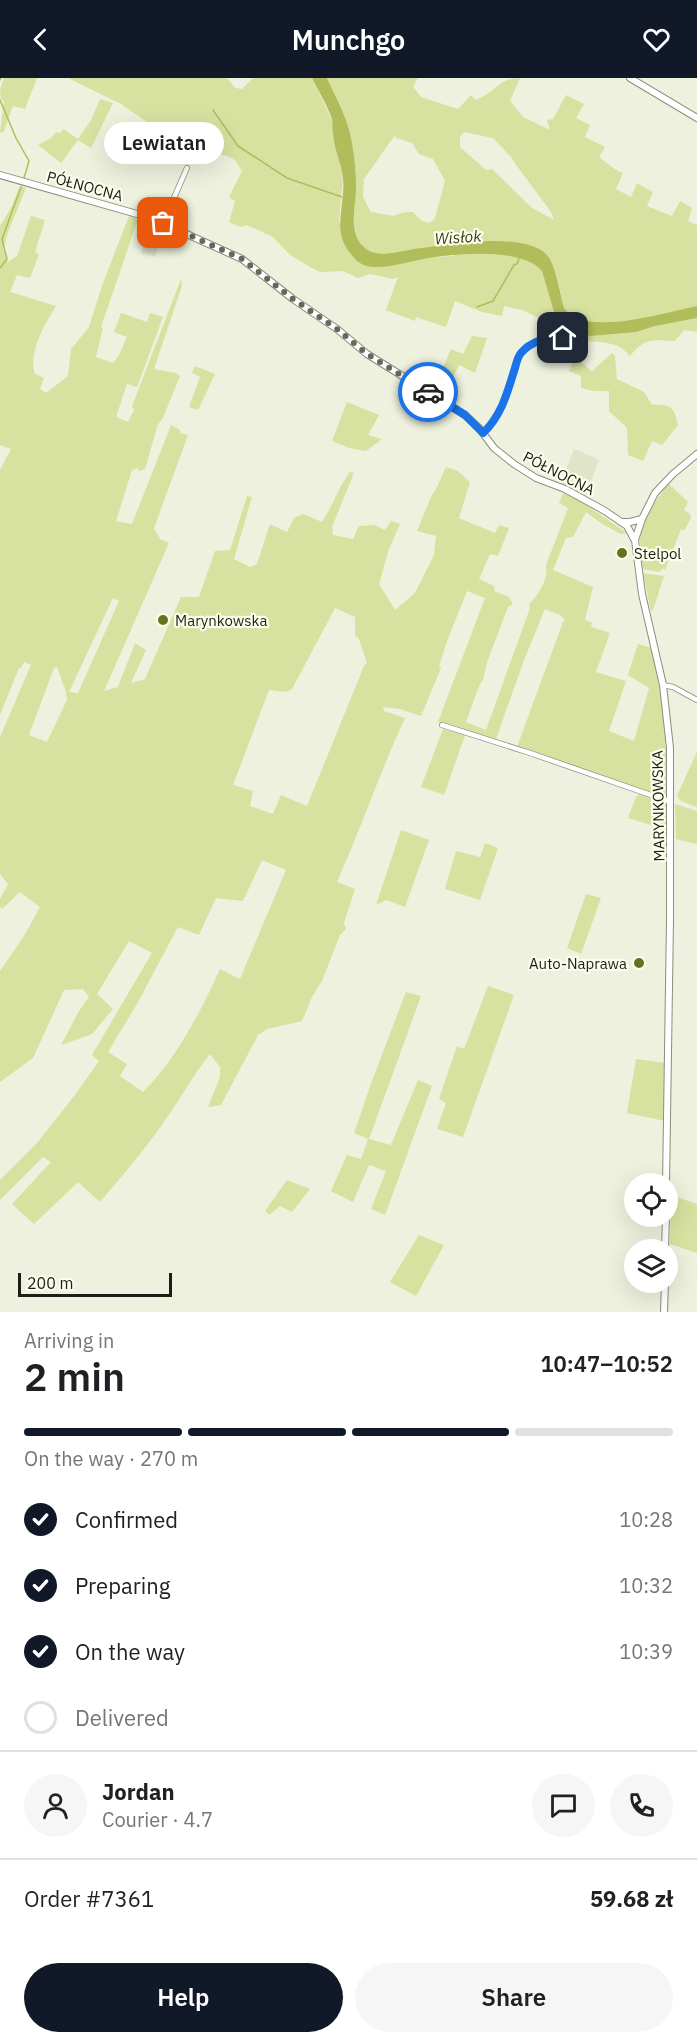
<!DOCTYPE html>
<meta charset="utf-8">
<style>
:root{--surface:#fff;--page:#f6f6f6;--text:#202124;--muted:#757577;--line:#e0e0e0;--accent:#111827}
body{margin:0;font-family:"IBM Plex Sans",sans-serif;background:var(--page);color:var(--text);height:100vh;display:flex;flex-direction:column;font-size:22px;white-space:nowrap}
*{box-sizing:border-box;margin:0}
p{font-size:20px;color:var(--muted)}
.icon{flex:none;width:33px;height:33px;fill:none;stroke:currentColor;stroke-width:2;stroke-linecap:round;stroke-linejoin:round}
.map{position:relative;height:1234px;overflow:hidden}
.panel{display:flex;flex-direction:column;background:var(--surface);flex:1}
.panel>*{flex:none}
.controls{position:absolute;left:624px;top:1095px;display:grid;gap:12px}
.controls a{display:grid;place-items:center;width:54px;height:54px;border-radius:50%;background:var(--surface);box-shadow:0 6px 24px #0002;font-size:30px}
.scale{position:absolute;left:18px;bottom:15px;width:154px;box-sizing:border-box;padding-left:6px;border:3px solid #1d1e17;border-top:0;font-size:16px;line-height:21px;white-space:nowrap;color:#1d1e17;-webkit-text-stroke:4px #fbfeea;paint-order:stroke}
.pin{position:absolute;display:grid;place-items:center;width:51px;height:51px;color:#fff;margin:-26px;border-radius:12px;box-shadow:0 3px 9px #0006}
.courier{position:absolute;display:grid;place-items:center;width:60px;height:60px;margin:-30px;border:4px solid #1a73e8;border-radius:50%;background:#fff;color:#222;box-shadow:0 2px 8px #0007}
.bubble{position:absolute;height:42px;border-radius:21px;background:var(--surface);box-shadow:0 6px 24px #0002;font-size:20px;font-weight:600;line-height:42px;text-align:center}
.headline em{font-style:normal;font-weight:600}
.headline div{display:flex;flex-direction:column-reverse}
.headline{display:flex;align-items:center;justify-content:space-between;height:102px;padding:0 24px}
h1{font-size:39px;font-weight:600;line-height:45px}
.bar{display:grid;grid-template-columns:repeat(4,1fr);gap:9px 6px;align-content:center;height:72px;padding:0 24px}
.bar i{height:8px;border-radius:4px;background:var(--line)}
.bar .active{background:var(--accent)}
.bar p{grid-column:span 4}
.line{display:flex;align-items:center;gap:15px;padding:0 24px;border-top:2px solid var(--line)}
.line div{flex:1}
.round{display:grid;place-items:center;flex:none;width:63px;height:63px;border-radius:32px;background:var(--page)}
ol{padding:0 24px;list-style:none}
li{display:flex;align-items:center;gap:18px;height:66px}
li p{margin-inline-start:auto}
li .icon{padding:6px;border-radius:50%;background:var(--accent);color:#fff;stroke-width:4}
li:last-child{color:var(--muted)}
li i{width:33px;height:33px;border:3px solid var(--line);border-radius:50%}
.cta{display:flex;gap:12px;margin-top:auto;padding:12px 24px}
.cta a{flex:1;height:69px;border-radius:36px;background:var(--accent);color:#fff;font-size:24px;font-weight:600;line-height:69px;text-align:center}
.cta a+a{background:var(--page);color:var(--text)}
header{display:flex;justify-content:space-between;align-items:center;height:78px;padding:0 24px;background:var(--accent);color:#fff;font-size:27px;font-weight:600}
.map>svg:first-child{display:block}
.built{fill:#e0e5ca}
.green{fill:#d7e1a0;fill-rule:evenodd}
.water{fill:#b1bd5a}
.lines{fill:none;stroke-linecap:round;stroke-linejoin:round}
.stream{stroke:#b1bd5a;stroke-width:1.5}
.street-casing{stroke:#8b8e7c;stroke-width:6}
.secondary-casing{stroke:#8b8e7c;stroke-width:8}
.street{stroke:#fff;stroke-width:4.5}
.secondary{stroke:#fff;stroke-width:6}
.done{stroke:#66685c;stroke-width:6;stroke-dasharray:0 10.8}
.route{stroke:#1a73e8;stroke-width:8}
.poi-dot{fill:#69721a;stroke:#fbfeea;stroke-width:2}
.labels{text-anchor:middle;dominant-baseline:central;stroke-width:4.5;stroke-linejoin:round;paint-order:stroke}
.street-label{font-size:15px;fill:#1d1e17;stroke:#fbfeea}
.poi-label{font-size:15px;fill:#1d1e17;stroke:#fbfeea;text-anchor:start}
.water-label{font-size:16px;font-style:italic;fill:#3a3f16;stroke:#fbfeea}
</style>
<header><svg class="icon" aria-label="back" viewBox="0 0 24 24"><path d="M15 5l-7 7 7 7"/></svg>Munchgo<svg class="icon" aria-label="heart" viewBox="0 0 24 24"><path d="M12 20l-8-8c-3-5 5-10 8-4 3-6 11-1 8 4z"/></svg></header>
<div class="map">
<svg width="697" height="1234" viewBox="0 0 697 1234">
<rect width="100%" height="100%" fill="#edf1dd"/>
<path class="built" d="M151,146L164,150L155,179L141,175Z
M574,371L596,380L599,383L585,418L560,406Z"/>
<path class="green" d="M4,0H37L25,31L13,28L3,55L0,54L4,23L1,22L0,11Z
M68,0H227L235,10L242,11L253,0H312L333,44V55L343,101L339,143L359,185L451,178C474,173 525,173 542,193L556,241L566,251L578,256L591,258L636,254L655,248L697,240V254L684,252L675,263C651,262 646,259 630,278C618,263 604,265 586,263C579,262 570,257 564,254L562,257L557,254V248L522,232L504,228L502,238L482,234L455,223L446,249L416,239L415,243L386,232L398,199L393,201L370,196L358,200L343,193L320,194L310,189L290,177L273,159L247,147L241,149L229,144L235,123L229,119L242,93C239,89 237,83 233,81C219,72 202,78 191,63L150,46L121,26Z
M327,0H418L413,9L421,19L458,31L471,17L476,22C495,15 498,0 520,0L510,23L523,39L550,52L547,42L553,41L566,17L584,26L576,40L590,47L585,59L605,69L599,79L616,92L623,95L616,111L631,119L637,105L653,114L647,128L672,138L680,123L692,130L688,143L697,147V228C663,235 612,251 579,241C572,239 568,235 564,230C560,215 558,195 550,181C533,151 444,168 414,171C399,173 379,181 365,170C348,156 355,132 356,114C357,94 353,60 346,42C341,28 333,14 327,0ZM464,54L493,60L512,80L514,84L551,134L554,142L532,130L492,91L486,92L460,69V59ZM395,57L396,60L412,65L419,76L433,81L445,103L435,140L430,145L422,143L413,134H405L393,138L371,134L363,119L364,101Z
M100,21L113,25L91,70L78,62L61,85L38,67L51,60L56,54L60,55L63,51L78,61L91,42Z
M20,108L26,110L8,154L3,171L8,184L17,178L31,138L45,142L35,174L39,176L30,200L17,197L10,214L56,228C45,246 28,274 35,296L44,300L40,311L46,315L68,298L71,271L89,249L103,205L129,138L138,141L101,249L103,250L96,279L113,285L119,277L127,259L114,254L121,235L147,244L150,235L163,239L137,309L127,306L116,339L128,344L134,332L132,328L181,201L182,208L154,291L176,295L180,298L162,342L158,346L145,391L138,393V390L132,392L116,443L132,446L171,347L180,352V355L188,357L154,450L160,461L169,465L104,613L118,609L135,565L146,572L131,605L145,601L181,519H199L215,473L230,472L247,418L252,419L234,481L250,489L257,486L270,446L287,454L294,440L303,436L322,444C333,428 338,410 350,394L354,395L332,449L333,457L353,461L359,448L375,447L385,452L391,443L400,446L389,471L379,506L395,532L415,515L434,477L436,458L417,453L431,419L437,409L446,389L458,393L470,404L459,440L495,455L499,447L509,450L498,478L490,476L479,501L494,508L495,514L508,518L513,526L508,529L487,584L483,602L479,608L466,644L486,652L530,530L529,526C539,517 549,500 546,487L568,430L559,425L563,415L574,419L627,455L621,456L602,446L586,434L573,459L566,460L553,492L593,509L585,542L592,545L591,549L610,555L596,594L626,603L609,653L634,663L649,610L628,597L638,566L652,570L664,636L668,717L666,720L517,669L563,544L565,542L560,537L545,531L524,582L496,661L438,644L485,520L467,513L447,563L439,588L441,590L421,638L400,631L383,629L384,633L405,640C380,694 361,750 337,804L355,811L344,845L346,851L340,857L322,903L312,919L302,943L267,951L258,957L221,1027L208,1029L220,999V989L210,976C193,997 181,1020 166,1041C146,1070 123,1097 100,1124L78,1104L34,1146L12,1126L51,1084L43,1079L0,1122V1102L37,1065L75,1017L99,983L92,977L152,875L129,863L97,916L113,931L92,956L61,967L79,933L89,919L83,911L64,912L33,980L0,1004V893L24,858L40,829L20,814L2,831L0,829V821L8,806L0,796V659L31,587L24,584L21,590H19L0,637V392L11,371L0,367V148L12,128ZM113,520L119,523L78,615L69,614ZM335,530L355,539V557L359,561L367,585L364,588L307,728L281,717L273,736L250,728L253,713L233,707L269,612L286,614L292,611ZM57,589L66,614L67,622L47,664L29,657L54,590ZM262,782L286,792L240,901L220,891C200,935 177,980 143,1014L120,998L127,986L108,974L137,926L178,849L199,857L216,820L243,823Z
M472,258L487,260L475,295L459,287L452,301L440,297L451,271L463,276Z
M612,275L615,278L617,301L644,314L652,327C671,326 674,329 678,347L662,367L652,363L643,383L628,377L627,350L609,333V313H594L581,310V298L569,293L575,279L592,293Z
M195,288L215,296L198,332L189,329L200,299L192,295Z
M347,324L379,337L368,357L382,361L366,373L349,370L332,363Z
M669,406L688,424L684,432L690,436L691,440L684,453L681,451L665,492L662,490L660,494L643,491C642,482 640,471 640,462C642,443 656,420 669,406Z
M643,495L664,498L653,532L651,533Z
M443,651L465,657L444,717L421,709Z
M697,674V729L681,723L677,718Z
M639,716L668,726L667,752L628,740L636,719Z
M675,726L697,733V766L676,761Z
M401,752L429,762L405,829L386,822L376,827Z
M485,765L498,770L480,822L445,811L456,773L480,779Z
M586,816L601,820L581,876L567,870Z
M488,908L514,917L463,1059L437,1051L446,1025L439,1021L457,968L464,971Z
M406,914L421,918L369,1061L391,1067L418,1002L432,1008L385,1137L371,1131L386,1093L369,1087L353,1124L331,1113L347,1077L361,1081L368,1061L354,1055L372,1003Z
M636,981L665,985V1043L627,1035Z
M287,1102L310,1111L292,1134L280,1128L269,1137L265,1133Z
M671,1117L697,1126V1175L670,1166Z
M419,1157L444,1167L416,1218L390,1204Z"/>
<path class="water" d="M312,0H327C333,14 341,28 346,42C353,60 357,94 356,114C355,132 348,156 365,170C379,181 399,173 414,171C444,168 532,150 550,181C557,194 560,216 564,230C568,235 572,239 579,241C612,251 663,235 697,228V240L655,248L636,254L591,258L578,256L566,251L556,241L542,193C521,168 451,176 423,181C406,184 375,195 360,185C356,183 353,178 350,175C331,152 346,126 343,100C341,85 334,70 333,55C332,50 333,46 332,41C327,27 319,14 312,0Z"/>
<g class="lines">
<path class="stream" d="M0,2L1,0
M0,22L16,60L29,83L24,100
M213,32L238,68L287,100L342,119
M0,190L7,181L2,161L21,109
M477,229L493,223L514,187L517,186L520,178"/>
<defs>
<path id="street" d="M163,145L187,90
M483,355C501,338 507,316 514,293C516,288 517,279 521,275C529,264 551,256 563,260
M663,607L673,609L697,622
M442,647L530,675L671,724"/>
<path id="secondary" d="M630,0L697,40
M0,97L151,140L242,181L293,221L337,251L367,276L465,337L479,350L494,370L514,386L536,400L565,411L605,433L627,448L634,461
M621,444H630L642,441
M666,1106L670,842V670L663,607L642,516L635,462L642,441L655,415L673,396L697,376
M665,1172L666,1138
M664,1234L665,1204"/>
</defs>
<use href="#street" class="street-casing"/>
<use href="#secondary" class="secondary-casing"/>
<use href="#street" class="street"/>
<use href="#secondary" class="secondary"/>
</g>
<g class="lines">
<path class="done" d="M163,145L242,181L293,221L337,251L367,276L428,314"/>
<path class="route" d="M428,314L465,337L483,355C501,338 507,316 514,293C516,288 517,279 521,275C529,265 550,256 563,260"/>
</g>
<g class="poi-dot">
<circle cx="622" cy="475" r="6"/>
<circle cx="163" cy="542" r="6"/>
<circle cx="639" cy="885" r="6"/>
</g>
<g class="labels">
<g class="street-label">
<text transform="translate(85 108) rotate(15)">PÓŁNOCNA</text>
<text transform="translate(559 395) rotate(27)">PÓŁNOCNA</text>
<text transform="translate(658 728) rotate(-91)">MARYNKOWSKA</text>
</g>
<g class="poi-label">
<text x="634" y="475">Stelpol</text>
<text x="175" y="542">Marynkowska</text>
<text x="627" y="885" text-anchor="end">Auto-Naprawa</text>
</g>
<g class="water-label">
<text transform="translate(458 159) rotate(-4)">Wisłok</text>
</g>
</g>
</svg>
<div class="controls">
<a><svg class="icon" aria-label="locate" viewBox="0 0 24 24"><circle cx="12" cy="12" r="6"/><path d="M12 2v4M12 18v4M2 12h4M18 12h4"/></svg></a>
<a><svg class="icon" aria-label="layers" viewBox="0 0 24 24"><path d="M12 4l9 5-9 5-9-5zM3 14l9 5 9-5"/></svg></a>
</div>
<div class="scale">200 m</div>
<div class="pin" style="left:163px;top:145px;background:#ea580c"><svg class="icon" aria-label="bag" viewBox="0 0 24 24"><path d="M5 8h14l-1 12H6zM9 8a3 3 0 0 1 6 0"/></svg></div>
<div class="pin" style="left:563px;top:260px;background:#1f2937"><svg class="icon" aria-label="home" viewBox="0 0 24 24"><path d="M3 11l9-7 9 7M6 9v11h12V9"/></svg></div>
<div class="courier" style="left:428px;top:314px"><svg class="icon" aria-label="car" viewBox="0 0 24 24"><path d="M5 17H2v-5l4-1 3-4h7l3 4 3 1v5h-3M9 17h6M6 11h13"/><circle cx="7" cy="17" r="2"/><circle cx="17" cy="17" r="2"/></svg></div>
<div class="bubble" style="left:104px;top:44px;width:120px">Lewiatan</div>
</div>
<section class="panel">
<div class="headline"><div><h1>2 min</h1><p>Arriving in</p></div><em>10:47–10:52</em></div>
<div class="bar"><i class="active"></i><i class="active"></i><i class="active"></i><i></i><p>On the way · 270 m</p></div>
<ol>
<li><svg class="icon" aria-label="check" viewBox="0 0 24 24"><path d="M5 12l5 5 9-10"/></svg>Confirmed<p>10:28</p></li>
<li><svg class="icon" aria-label="check" viewBox="0 0 24 24"><path d="M5 12l5 5 9-10"/></svg>Preparing<p>10:32</p></li>
<li><svg class="icon" aria-label="check" viewBox="0 0 24 24"><path d="M5 12l5 5 9-10"/></svg>On the way<p>10:39</p></li>
<li><i></i>Delivered</li>
</ol>
<div class="line" style="height:108px"><a class="round"><svg class="icon" aria-label="person" viewBox="0 0 24 24"><circle cx="12" cy="8" r="4"/><path d="M4 21q1-7 8-7t8 7"/></svg></a><div><b>Jordan</b><p>Courier · 4.7</p></div><a class="round"><svg class="icon" aria-label="chat" viewBox="0 0 24 24"><path d="M4 5h16v11H9l-5 4z"/></svg></a><a class="round"><svg class="icon" aria-label="phone" viewBox="0 0 24 24"><path d="M5 4h4l2 5-3 2q2 4 5 5l2-3 5 2v4C11 20 4 13 5 4z"/></svg></a></div>
<div class="line" style="height:78px"><div>Order #7361</div><b>59.68 zł</b></div>
<div class="cta"><a>Help</a><a>Share</a></div>
</section>
